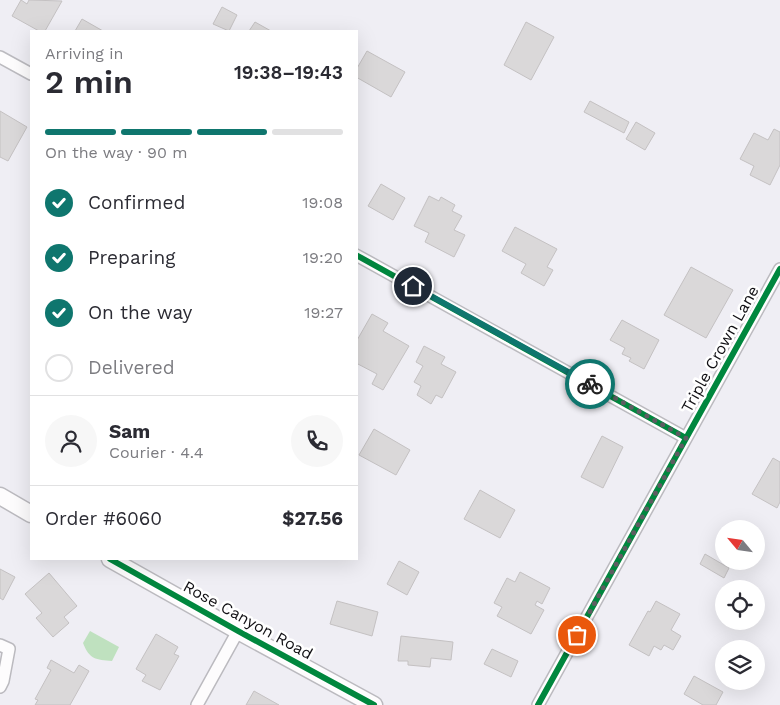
<!DOCTYPE html>
<meta charset="utf-8">
<style>
:root{--surface:#fff;--page:#f7f7f7;--text:#2b2b33;--muted:#7c7c81;--line:#e1e1e2;--accent:#0f766e}
body{margin:0;font-family:"Work Sans",sans-serif;background:var(--page);color:var(--text);height:100vh;display:flex;flex-direction:column;font-size:19px;white-space:nowrap}
*{box-sizing:border-box;margin:0}
p{font-size:16px;color:var(--muted)}
.icon{flex:none;width:28px;height:28px;fill:none;stroke:currentColor;stroke-width:2;stroke-linecap:round;stroke-linejoin:round}
.map{position:relative;flex:1;overflow:hidden}
.side{position:absolute;left:30px;top:30px;width:328px;height:530px;display:flex;flex-direction:column;background:var(--surface);border-radius:0px;box-shadow:0 5px 20px #0002}
.side>*{flex:none}
.needle{width:32px;rotate:299deg}
.fabs{position:absolute;left:715px;top:520px;display:grid;gap:10px}
.fabs a{display:grid;place-items:center;width:50px;height:50px;border-radius:50%;background:var(--surface);box-shadow:0 5px 20px #0002;font-size:25px}
.pin{position:absolute;display:grid;place-items:center;width:42px;height:42px;color:#fff;margin:-21px;border:2px solid #fff;border-radius:50%;box-shadow:0 1px 5px #0007}
.courier{position:absolute;display:grid;place-items:center;width:50px;height:50px;margin:-25px;border:4px solid #0f766e;border-radius:50%;background:#fff;color:#222;box-shadow:0 1px 6px #0007}
.headline em{font-style:normal;font-weight:600}
.headline div{display:flex;flex-direction:column-reverse}
.headline{display:flex;align-items:center;justify-content:space-between;height:85px;padding:0 15px}
h1{font-size:32px;font-weight:600;line-height:38px}
.bar{display:grid;grid-template-columns:repeat(4,1fr);gap:8px 5px;align-content:center;height:60px;padding:0 15px}
.bar i{height:6px;border-radius:4px;background:var(--line)}
.bar .selected{background:var(--accent)}
.bar p{grid-column:span 4}
.line{display:flex;align-items:center;gap:12px;padding:0 15px;border-top:1px solid var(--line)}
.line div{flex:1}
.round{display:grid;place-items:center;flex:none;width:52px;height:52px;border-radius:26px;background:var(--page)}
ol{padding:0 15px;list-style:none}
li{display:flex;align-items:center;gap:15px;height:55px}
li p{margin-inline-start:auto}
li .icon{padding:5px;border-radius:50%;background:var(--accent);color:#fff;stroke-width:4}
li:last-child{color:var(--muted)}
li i{width:28px;height:28px;border:2px solid var(--line);border-radius:50%}
.map>svg:first-child{display:block}
.green{fill:#bfe1bf}
.building{fill:#dad8d9;stroke:#c4c1c2}
.lines{fill:none;stroke-linecap:round;stroke-linejoin:round}
.street-casing{stroke:#bbbabf;stroke-width:14}
.secondary-casing{stroke:#bbbabf;stroke-width:19}
.street{stroke:#fdfcfd;stroke-width:11}
.secondary{stroke:#fdfcfd;stroke-width:16}
.cycleway-casing{stroke:#fff;stroke-width:9}
.cycleway{stroke:#00873e;stroke-width:6}
.done{stroke:#5e5d62;stroke-width:5;stroke-dasharray:0 9}
.route{stroke:#0f766e;stroke-width:6}
.labels{text-anchor:middle;dominant-baseline:central;stroke-width:5;stroke-linejoin:round;paint-order:stroke}
.street-label{font-size:16px;fill:#100f13;stroke:#fff}
</style>
<div class="map">
<svg width="780" height="705" viewBox="0 0 780 705">
<rect width="100%" height="100%" fill="#efeef4"/>
<path class="green" d="M90,631L119,647L112,661C96,660 89,659 83,643Z"/>
<path class="building" d="M21,0L27,4L29,0L62,1L45,31H39L12,16Z
M222,7L237,15L229,31L213,24Z
M82,19L103,31H75Z
M255,22L271,31H249Z
M526,22L554,37L531,80L504,65Z
M367,51L405,72L391,97L356,77V70Z
M590,101L629,122L624,133L584,112Z
M0,111L27,127L8,161L0,157Z
M636,122L655,133L645,150L626,139Z
M774,129L780,132V165L770,185L750,175L754,166L740,159L754,133L768,140Z
M381,184L405,198L393,220L368,206Z
M429,196L439,201L441,197L455,205L452,211L462,216L454,230L465,235L454,257L425,242L429,233L414,226Z
M515,227L557,249L547,267L553,270L544,286L521,273L526,264L502,251Z
M691,267L733,290L706,338L664,315Z
M372,314L388,323L383,331L409,346L383,390L372,384L377,374L356,363V342Z
M622,320L659,340L644,369L629,361L631,358L622,354L625,348L610,340Z
M424,346L445,357L441,364L456,372L442,398L436,395L431,404L417,395L421,386L414,382L423,366L416,362Z
M374,429L410,450L396,475L359,455Z
M602,436L623,447L603,488L581,477Z
M773,458L780,462V502L777,508L752,494Z
M480,490L515,510L500,538L464,519Z
M705,554L729,568L724,578L700,564Z
M399,561L419,572L407,595L387,584Z
M0,569L15,577L3,600L0,598Z
M520,572L550,588L542,604L537,601L535,605L544,610L531,634L497,616L502,607L494,603L507,578L515,582Z
M49,573L77,606L64,617L69,623L53,637L36,618L42,613L25,594Z
M337,601L378,612L372,636L330,624Z
M656,601L680,614L671,630L681,636L673,650L664,645L661,650L654,646L649,656L629,645L648,611L650,612Z
M156,634L178,647L174,654L179,656L160,690L142,681L146,675L136,669Z
M401,636L453,642L451,660L431,658L430,667L408,665V661H398Z
M492,649L518,661L511,677L484,664Z
M51,660L74,673L79,665L89,671L70,705H35L38,700L35,699L51,670L47,668Z
M694,676L723,692L716,705H703L684,694Z
M254,691L279,705H246Z"/>
<g class="lines">
<defs>
<path id="street" d="M0,57L31,74
M356,255L686,438
M0,645L9,649L3,681L0,687
M197,705L238,631
M538,705L780,269"/>
<path id="secondary" d="M0,496L31,514
M110,559L238,631L374,705"/>
</defs>
<use href="#street" class="street-casing"/>
<use href="#secondary" class="secondary-casing"/>
<use href="#street" class="street"/>
<use href="#secondary" class="secondary"/>
<defs>
<path id="cycleway" d="M356,255L686,438
M110,559L238,631L374,705
M538,705L780,269"/>
</defs>
<use href="#cycleway" class="cycleway-casing"/>
<use href="#cycleway" class="cycleway"/>
</g>
<g class="lines">
<path class="done" d="M577,635L686,438L590,384"/>
<path class="route" d="M413,286L590,384"/>
</g>
<g class="labels">
<g class="street-label">
<text transform="translate(720 349) rotate(-61)">Triple Crown Lane</text>
<text transform="translate(248 620) rotate(29)">Rose Canyon Road</text>
</g>
</g>
</svg>
<div class="fabs">
<a><svg class="needle" viewBox="-14 -14 28 28"><path d="M0-13l5 13h-10z" fill="#e53935"/><path d="M0 13l5-13h-10z" fill="#7c7c81"/></svg></a>
<a><svg class="icon" aria-label="locate" viewBox="0 0 24 24"><circle cx="12" cy="12" r="6"/><path d="M12 2v4M12 18v4M2 12h4M18 12h4"/></svg></a>
<a><svg class="icon" aria-label="layers" viewBox="0 0 24 24"><path d="M12 4l9 5-9 5-9-5zM3 14l9 5 9-5"/></svg></a>
</div>
<div class="pin" style="left:577px;top:635px;background:#ea580c"><svg class="icon" aria-label="bag" viewBox="0 0 24 24"><path d="M5 8h14l-1 12H6zM9 8a3 3 0 0 1 6 0"/></svg></div>
<div class="pin" style="left:413px;top:286px;background:#1f2937"><svg class="icon" aria-label="home" viewBox="0 0 24 24"><path d="M3 11l9-7 9 7M6 9v11h12V9"/></svg></div>
<div class="courier" style="left:590px;top:384px"><svg class="icon" aria-label="bike" viewBox="0 0 24 24"><circle cx="6" cy="16" r="4"/><circle cx="18" cy="16" r="4"/><path d="M6 16l4-8h5l3 8M10 8l3 8H6M13 5h3"/></svg></div>
<section class="side">
<div class="headline"><div><h1>2 min</h1><p>Arriving in</p></div><em>19:38–19:43</em></div>
<div class="bar"><i class="selected"></i><i class="selected"></i><i class="selected"></i><i></i><p>On the way · 90 m</p></div>
<ol>
<li><svg class="icon" aria-label="check" viewBox="0 0 24 24"><path d="M5 12l5 5 9-10"/></svg>Confirmed<p>19:08</p></li>
<li><svg class="icon" aria-label="check" viewBox="0 0 24 24"><path d="M5 12l5 5 9-10"/></svg>Preparing<p>19:20</p></li>
<li><svg class="icon" aria-label="check" viewBox="0 0 24 24"><path d="M5 12l5 5 9-10"/></svg>On the way<p>19:27</p></li>
<li><i></i>Delivered</li>
</ol>
<div class="line" style="height:90px"><a class="round"><svg class="icon" aria-label="person" viewBox="0 0 24 24"><circle cx="12" cy="8" r="4"/><path d="M4 21q1-7 8-7t8 7"/></svg></a><div><b>Sam</b><p>Courier · 4.4</p></div><a class="round"><svg class="icon" aria-label="phone" viewBox="0 0 24 24"><path d="M5 4h4l2 5-3 2q2 4 5 5l2-3 5 2v4C11 20 4 13 5 4z"/></svg></a></div>
<div class="line" style="height:65px"><div>Order #6060</div><b>$27.56</b></div>
</section>
</div>
